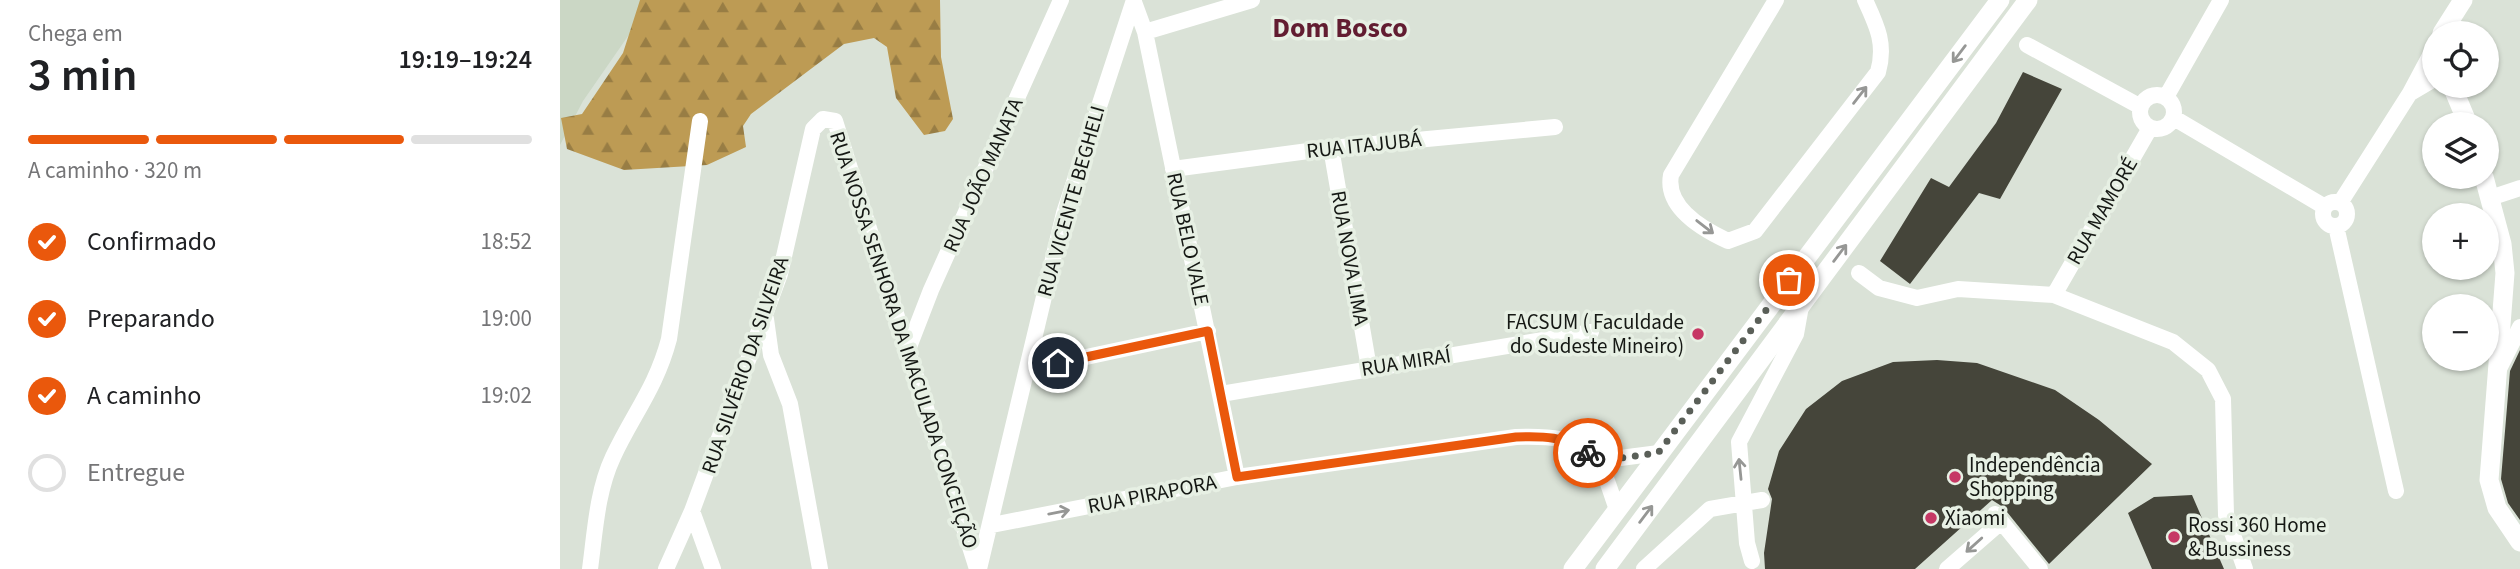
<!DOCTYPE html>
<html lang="pt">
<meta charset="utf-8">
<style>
:root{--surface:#fff;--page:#f2f2f2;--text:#202124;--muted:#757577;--line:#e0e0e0;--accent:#ea580c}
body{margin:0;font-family:"Source Sans 3",sans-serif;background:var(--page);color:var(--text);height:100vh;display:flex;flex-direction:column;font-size:26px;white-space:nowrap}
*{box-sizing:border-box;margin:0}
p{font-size:23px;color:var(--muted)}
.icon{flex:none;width:38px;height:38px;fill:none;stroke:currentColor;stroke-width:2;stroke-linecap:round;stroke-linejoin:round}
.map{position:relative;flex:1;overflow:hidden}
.details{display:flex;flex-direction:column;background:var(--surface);width:560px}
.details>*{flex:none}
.tools{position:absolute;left:1862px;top:21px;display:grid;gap:14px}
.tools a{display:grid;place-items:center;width:77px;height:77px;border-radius:50%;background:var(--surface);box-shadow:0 2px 5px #0004;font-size:35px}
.pin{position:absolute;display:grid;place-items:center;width:60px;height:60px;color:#fff;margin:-30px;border:4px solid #fff;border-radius:50%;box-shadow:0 2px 7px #0007}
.courier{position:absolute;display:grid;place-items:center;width:70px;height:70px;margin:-35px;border:5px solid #ea580c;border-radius:50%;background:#fff;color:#222;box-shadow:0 2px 9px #0007}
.head em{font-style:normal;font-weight:600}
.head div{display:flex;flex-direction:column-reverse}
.head{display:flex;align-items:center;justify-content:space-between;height:119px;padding:0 28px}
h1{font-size:46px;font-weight:600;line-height:52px}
.bar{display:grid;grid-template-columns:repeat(4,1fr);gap:10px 7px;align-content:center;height:84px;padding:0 28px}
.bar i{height:9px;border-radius:5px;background:var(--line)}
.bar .current{background:var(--accent)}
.bar p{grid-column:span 4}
ol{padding:0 28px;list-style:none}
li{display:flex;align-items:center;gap:21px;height:77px}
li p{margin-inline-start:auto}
li .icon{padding:7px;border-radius:50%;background:var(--accent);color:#fff;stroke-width:4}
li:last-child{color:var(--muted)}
li i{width:38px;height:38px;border:4px solid var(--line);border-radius:50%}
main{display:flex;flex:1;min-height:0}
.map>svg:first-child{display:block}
.built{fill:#cbd7c5}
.forest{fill:url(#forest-firs)}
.building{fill:#45453a}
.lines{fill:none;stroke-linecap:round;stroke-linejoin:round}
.minor{stroke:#fff;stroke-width:16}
.major{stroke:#fff;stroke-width:19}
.oneway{stroke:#969795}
.done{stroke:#5a5f58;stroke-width:7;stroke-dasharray:0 12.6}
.route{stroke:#ea580c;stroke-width:9}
.poi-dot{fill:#c63865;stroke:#e7f0e4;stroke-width:2.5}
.labels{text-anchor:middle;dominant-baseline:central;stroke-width:7;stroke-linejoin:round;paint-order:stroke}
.street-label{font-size:21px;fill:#151814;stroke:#e7f0e4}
.poi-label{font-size:21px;fill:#151814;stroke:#e7f0e4;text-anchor:start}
.district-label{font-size:28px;font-weight:bold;fill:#621d31;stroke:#e7f0e4}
</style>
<main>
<section class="details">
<div class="head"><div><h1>3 min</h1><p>Chega em</p></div><em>19:19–19:24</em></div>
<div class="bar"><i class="current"></i><i class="current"></i><i class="current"></i><i></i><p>A caminho · 320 m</p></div>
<ol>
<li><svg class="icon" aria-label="check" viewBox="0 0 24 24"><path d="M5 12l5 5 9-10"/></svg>Confirmado<p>18:52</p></li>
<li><svg class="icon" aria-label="check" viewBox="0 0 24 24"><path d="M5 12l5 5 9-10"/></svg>Preparando<p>19:00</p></li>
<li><svg class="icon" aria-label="check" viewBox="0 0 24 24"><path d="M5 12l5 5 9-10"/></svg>A caminho<p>19:02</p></li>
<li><i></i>Entregue</li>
</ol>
</section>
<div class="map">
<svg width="1960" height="569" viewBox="0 0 1960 569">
<defs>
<pattern id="forest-firs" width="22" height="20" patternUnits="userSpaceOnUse" patternTransform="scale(1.75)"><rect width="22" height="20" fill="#bd9b54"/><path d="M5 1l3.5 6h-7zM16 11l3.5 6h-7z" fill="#987d44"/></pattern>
</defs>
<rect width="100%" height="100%" fill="#dae2d7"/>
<path class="built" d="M0,0H93L23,101L0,145Z"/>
<path class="forest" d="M80,0H380L381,57L393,119L385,131L364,135L336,98L327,47L314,38L284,44L191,114L183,126L186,147L147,165L64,170L7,149L1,118L22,114L63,53Z"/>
<path class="building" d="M1463,72L1502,89L1440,199L1419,193L1350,284L1320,261L1371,178L1389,187L1436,123Z
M1960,350V520L1948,503L1941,479L1950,371Z
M1377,360L1417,363L1495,390L1539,420L1592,464L1489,564L1443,507L1432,500L1355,569H1205L1204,553L1212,499L1208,489L1219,451L1246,409L1282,381L1333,362Z
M1632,495L1664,569H1592L1568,513L1594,497Z"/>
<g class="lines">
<path class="minor" d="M1216,0L1111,175C1105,207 1142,229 1168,241L1195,231L1318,72C1326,44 1317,26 1305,0
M574,2L585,32L677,477
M585,32L692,0
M1467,45L1581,107
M1852,92L1874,79
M1580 112a17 17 0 1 1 34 0a17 17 0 1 1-34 0Z
M1606,97L1661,0
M1614,118L1765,207
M771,148L809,368
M613,169L771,148L995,127
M1930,198L1960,188
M1763 214a12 12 0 1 1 24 0a12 12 0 1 1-24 0Z
M1780,203L1850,93L1874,48
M1776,226L1836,491
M1299,273L1319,288L1357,298L1398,289L1494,295L1613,342L1648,370L1663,399L1666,515L1685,569
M1494,295L1590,128
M206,319L211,355L230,404L260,569
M347,352L371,290L501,0
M498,363L648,331
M1940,367L1960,327
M661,394L1031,332
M1037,461L1099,453
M132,511L153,569
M1435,514L1480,569
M432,525L677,477L956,437C984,436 1020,436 1038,462C1047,475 1051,495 1057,509
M1192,561L1187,543L1179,442L1236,334L1241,306
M30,569C35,532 37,491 53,457C73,414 96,388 109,339L140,121
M106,569L132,511L220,274L253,129L263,119L275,121L417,569
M419,569L504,213L574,0
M1084,569L1150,509L1202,500
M1387,569L1441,522"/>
<path class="major" d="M1882,33L1903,0
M1892,86L1908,124
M1924,177L1942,244L1945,273L1929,480L1937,508L1960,542
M1013,569L1440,0
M1045,569L1468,0"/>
</g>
<defs><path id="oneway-shaft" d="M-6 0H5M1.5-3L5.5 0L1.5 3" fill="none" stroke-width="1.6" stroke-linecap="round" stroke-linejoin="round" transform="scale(1.75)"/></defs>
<g class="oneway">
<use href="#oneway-shaft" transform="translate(1399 54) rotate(127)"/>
<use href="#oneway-shaft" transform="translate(1300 95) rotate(-52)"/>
<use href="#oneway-shaft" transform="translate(1145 227) rotate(38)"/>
<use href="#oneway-shaft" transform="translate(1280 253) rotate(-53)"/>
<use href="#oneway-shaft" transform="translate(1180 469) rotate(-96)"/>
<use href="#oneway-shaft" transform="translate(499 512) rotate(-11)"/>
<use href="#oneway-shaft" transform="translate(1086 514) rotate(-53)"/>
<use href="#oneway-shaft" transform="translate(1414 545) rotate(138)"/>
</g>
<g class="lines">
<path class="done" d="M1028,453L1038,461L1098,453L1229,280"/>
<path class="route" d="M498,363L648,331L677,477L956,437C983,436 1005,436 1028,453"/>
</g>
<g class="poi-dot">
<circle cx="1138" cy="334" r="7"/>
<circle cx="1395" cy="477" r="7"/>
<circle cx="1371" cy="518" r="7"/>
<circle cx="1614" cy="537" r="7"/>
</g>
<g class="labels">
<g class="street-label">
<text transform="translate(804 145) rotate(-6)">RUA ITAJUBÁ</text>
<text transform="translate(423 175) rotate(-66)">RUA JOÃO MANATA</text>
<text transform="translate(511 201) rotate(-74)">RUA VICENTE BEGHELI</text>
<text transform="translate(1542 211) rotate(-60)">RUA MAMORÉ</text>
<text transform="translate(628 239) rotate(78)">RUA BELO VALE</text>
<text transform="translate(790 258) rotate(80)">RUA NOVA LIMA</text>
<text transform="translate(344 340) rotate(72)">RUA NOSSA SENHORA DA IMACULADA CONCEIÇÃO</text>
<text transform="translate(846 362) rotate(-9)">RUA MIRAÍ</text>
<text transform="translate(185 365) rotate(-71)">RUA SILVÉRIO DA SILVEIRA</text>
<text transform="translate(592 494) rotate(-11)">RUA PIRAPORA</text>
</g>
<g class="poi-label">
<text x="1124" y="322" text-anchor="end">FACSUM ( Faculdade<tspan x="1124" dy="24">do Sudeste Mineiro)</tspan></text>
<text x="1409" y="465">Independência<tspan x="1409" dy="24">Shopping</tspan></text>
<text x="1385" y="518">Xiaomi</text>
<text x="1628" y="525">Rossi 360 Home<tspan x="1628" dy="24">&amp; Bussiness</tspan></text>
</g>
<g class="district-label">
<text x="780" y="28">Dom Bosco</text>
</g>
</g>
</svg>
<div class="tools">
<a><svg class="icon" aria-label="locate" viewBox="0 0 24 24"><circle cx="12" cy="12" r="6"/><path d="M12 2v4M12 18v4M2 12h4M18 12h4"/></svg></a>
<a><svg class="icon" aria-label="layers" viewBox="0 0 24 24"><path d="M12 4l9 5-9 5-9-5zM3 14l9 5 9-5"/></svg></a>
<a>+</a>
<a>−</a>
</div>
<div class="pin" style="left:1229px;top:280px;background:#ea580c"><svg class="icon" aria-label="bag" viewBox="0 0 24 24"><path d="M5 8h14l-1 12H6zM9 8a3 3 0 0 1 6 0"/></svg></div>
<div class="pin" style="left:498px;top:363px;background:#1f2937"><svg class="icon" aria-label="home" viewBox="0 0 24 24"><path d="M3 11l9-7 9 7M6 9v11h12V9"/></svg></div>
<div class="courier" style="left:1028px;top:453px"><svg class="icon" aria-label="bike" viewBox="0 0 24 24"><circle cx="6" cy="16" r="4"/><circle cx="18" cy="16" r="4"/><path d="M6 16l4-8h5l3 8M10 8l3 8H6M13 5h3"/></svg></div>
</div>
</main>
